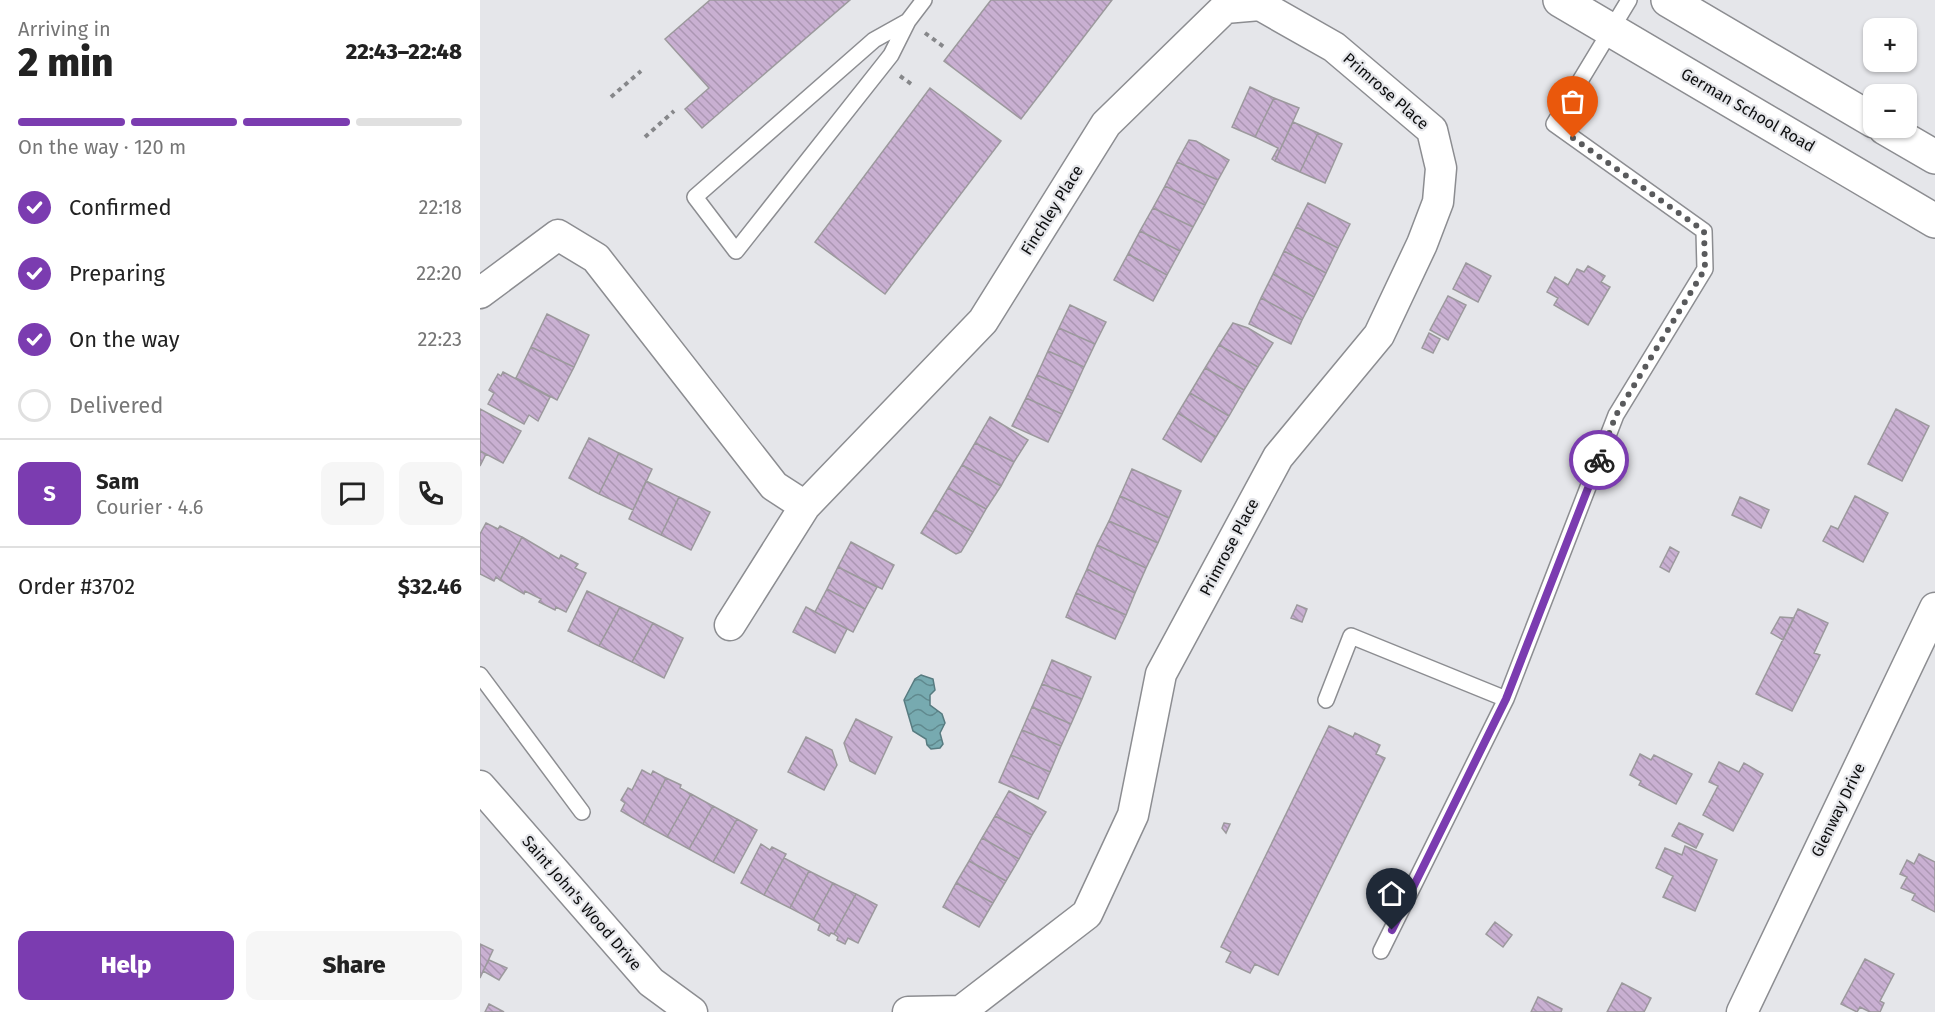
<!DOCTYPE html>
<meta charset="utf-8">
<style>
:root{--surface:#fff;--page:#f6f6f6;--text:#222;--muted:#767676;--line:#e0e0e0;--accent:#7b3cb0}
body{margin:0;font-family:"Fira Sans",sans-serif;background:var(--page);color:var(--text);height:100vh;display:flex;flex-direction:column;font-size:22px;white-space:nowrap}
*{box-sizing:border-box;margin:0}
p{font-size:20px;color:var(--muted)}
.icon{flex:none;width:33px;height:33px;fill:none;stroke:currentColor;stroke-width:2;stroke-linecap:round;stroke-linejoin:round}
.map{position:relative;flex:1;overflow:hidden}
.details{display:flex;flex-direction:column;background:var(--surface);width:480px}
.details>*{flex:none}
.controls{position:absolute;left:1383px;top:18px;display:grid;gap:12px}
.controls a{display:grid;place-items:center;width:54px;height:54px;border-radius:12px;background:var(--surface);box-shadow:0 2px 4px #0004;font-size:30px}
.pin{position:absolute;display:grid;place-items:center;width:51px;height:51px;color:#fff;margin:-62px -26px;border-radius:50% 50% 50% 0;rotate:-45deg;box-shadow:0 0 6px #0007}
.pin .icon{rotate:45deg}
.courier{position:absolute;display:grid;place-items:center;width:60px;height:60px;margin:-30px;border:4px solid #7b3cb0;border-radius:50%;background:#fff;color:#222;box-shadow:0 2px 8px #0007}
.summary em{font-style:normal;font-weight:800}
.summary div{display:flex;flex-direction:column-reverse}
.summary{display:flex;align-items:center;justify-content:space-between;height:102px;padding:0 18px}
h1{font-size:39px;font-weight:800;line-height:45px}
.bar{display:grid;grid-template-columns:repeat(4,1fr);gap:9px 6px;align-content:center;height:72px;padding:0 18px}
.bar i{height:8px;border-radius:4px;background:var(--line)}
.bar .active{background:var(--accent)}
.bar p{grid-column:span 4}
.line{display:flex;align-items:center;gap:15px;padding:0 18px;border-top:2px solid var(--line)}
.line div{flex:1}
.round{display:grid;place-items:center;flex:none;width:63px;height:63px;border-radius:12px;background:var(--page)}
ol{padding:0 18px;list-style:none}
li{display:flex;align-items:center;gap:18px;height:66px}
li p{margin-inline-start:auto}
li .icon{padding:6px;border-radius:50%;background:var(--accent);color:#fff;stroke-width:4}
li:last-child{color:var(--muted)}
li i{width:33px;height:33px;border:3px solid var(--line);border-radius:50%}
.button{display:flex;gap:12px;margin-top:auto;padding:12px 18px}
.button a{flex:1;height:69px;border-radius:12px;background:var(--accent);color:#fff;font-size:24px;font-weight:800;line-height:69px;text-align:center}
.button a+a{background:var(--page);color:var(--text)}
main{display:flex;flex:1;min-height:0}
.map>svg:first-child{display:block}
.water{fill:url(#water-waves);stroke:#577b80;stroke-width:1.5}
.building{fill:url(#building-back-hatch);stroke:#9c999d;stroke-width:1.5}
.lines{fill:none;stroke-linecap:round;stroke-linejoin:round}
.lane-casing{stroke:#8c8d91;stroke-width:18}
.street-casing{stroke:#8c8d91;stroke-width:33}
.secondary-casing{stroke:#8c8d91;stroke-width:36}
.path{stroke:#86878a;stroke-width:4;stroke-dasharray:4.5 4.5;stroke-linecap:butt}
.lane{stroke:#fff;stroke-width:15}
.street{stroke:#fff;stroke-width:30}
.secondary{stroke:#fff;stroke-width:33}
.done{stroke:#595a5c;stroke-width:6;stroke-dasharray:0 10.8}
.route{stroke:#7b3cb0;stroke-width:8}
.labels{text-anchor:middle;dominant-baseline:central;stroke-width:4.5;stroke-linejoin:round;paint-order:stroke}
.street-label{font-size:16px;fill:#0d0e0f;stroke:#e5e6ea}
</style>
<main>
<section class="details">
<div class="summary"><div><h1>2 min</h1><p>Arriving in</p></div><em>22:43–22:48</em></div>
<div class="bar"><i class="active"></i><i class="active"></i><i class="active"></i><i></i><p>On the way · 120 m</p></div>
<ol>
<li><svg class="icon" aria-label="check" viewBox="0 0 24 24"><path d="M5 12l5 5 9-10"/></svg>Confirmed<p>22:18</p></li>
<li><svg class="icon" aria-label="check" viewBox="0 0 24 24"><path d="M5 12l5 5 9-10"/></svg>Preparing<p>22:20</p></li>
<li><svg class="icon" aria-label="check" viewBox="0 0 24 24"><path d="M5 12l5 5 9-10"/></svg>On the way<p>22:23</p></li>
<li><i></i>Delivered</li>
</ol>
<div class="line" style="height:108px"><b class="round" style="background:var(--accent);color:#fff">S</b><div><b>Sam</b><p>Courier · 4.6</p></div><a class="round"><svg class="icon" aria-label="chat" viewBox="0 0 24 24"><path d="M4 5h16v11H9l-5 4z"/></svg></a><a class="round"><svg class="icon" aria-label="phone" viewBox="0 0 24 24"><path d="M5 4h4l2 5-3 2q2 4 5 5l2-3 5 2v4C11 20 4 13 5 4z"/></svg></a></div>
<div class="line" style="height:78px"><div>Order #3702</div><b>$32.46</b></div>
<div class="button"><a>Help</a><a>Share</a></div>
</section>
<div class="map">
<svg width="1455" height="1012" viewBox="0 0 1455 1012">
<defs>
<pattern id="water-waves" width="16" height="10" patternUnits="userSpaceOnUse" patternTransform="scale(1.5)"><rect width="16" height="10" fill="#77aab0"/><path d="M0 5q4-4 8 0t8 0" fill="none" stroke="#60898e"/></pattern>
<pattern id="building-back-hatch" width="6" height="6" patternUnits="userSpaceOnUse" patternTransform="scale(1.5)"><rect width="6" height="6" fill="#c9b0d2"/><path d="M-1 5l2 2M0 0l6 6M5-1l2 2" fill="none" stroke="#ab96b3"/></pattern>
</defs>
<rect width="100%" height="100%" fill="#e5e6ea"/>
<path class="water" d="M441,675L453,679L455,690L450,695V705L462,714L465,723L460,733L463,744L460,748L451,749L447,745L446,739L433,731L424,700L435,679Z"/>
<path class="building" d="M230,0H370L222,128L205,109L229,88L185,39Z
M511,0H632L541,119L464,61Z
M770,87L794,98L775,137L752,127Z
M450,88L521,141L405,294L335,242Z
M794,98L819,108L795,161L792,159L798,148L775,137Z
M813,122L838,133L820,172L795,161Z
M838,133L862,144L845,183L820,172Z
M709,140L716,141L749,160L738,180L697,162Z
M697,162L738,180L725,205L685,186Z
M685,186L725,205L713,227L673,208Z
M828,203L870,224L858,248L816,227Z
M673,208L713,227L700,251L660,231Z
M816,227L858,248L846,273L804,251Z
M660,231L700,251L687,275L648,254Z
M804,251L846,273L834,297L793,274Z
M648,254L687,275L673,301L634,280Z
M986,263L1011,276L998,302L973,289Z
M1108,266L1125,276L1121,282L1130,287L1108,325L1074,305L1078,298L1067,292L1075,277L1088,285L1097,269L1104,272Z
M793,274L834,297L822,320L781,298Z
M968,296L986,305L968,340L950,330Z
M781,298L822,320L811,344L769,324Z
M590,305L626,322L615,344L579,328Z
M67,314L109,335L94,367L51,347Z
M753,323L768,328L793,343L778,367L739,345Z
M579,328L615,344L604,367L568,351Z
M949,333L960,339L953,353L942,348Z
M739,345L778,367L764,390L725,368Z
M51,347L94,367L77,400L36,378Z
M568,351L604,367L593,391L557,375Z
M725,368L764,390L749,416L710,393Z
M23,372L70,397L58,421L49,415L44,424L8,404L14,393L9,390L18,374L21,376Z
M557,375L593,391L582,414L546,398Z
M710,393L749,416L736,437L698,413Z
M546,398L582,414L568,442L532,426Z
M0,409L41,431L23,463L0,451Z
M1416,409L1449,426L1422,481L1388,464Z
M698,413L736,437L721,462L683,439Z
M510,417L548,440L534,462L495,443Z
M109,438L139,453L119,494L89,478Z
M495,443L534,462L521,486L482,465Z
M0,451L6,454L0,466Z
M139,453L172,469L153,510L119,494Z
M482,465L521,486L506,509L468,488Z
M652,469L701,491L689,518L640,496Z
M166,481L199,497L181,535L149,519Z
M468,488L506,509L493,532L455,510Z
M640,496L689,518L678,543L629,521Z
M1375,496L1408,513L1383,562L1343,541L1351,526L1358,529Z
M199,497L230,512L211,550L181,535Z
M1260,497L1289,510L1281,528L1252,515Z
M455,510L493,532L481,552L476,554L441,533Z
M629,521L678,543L666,568L617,545Z
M6,523L18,529L20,526L42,537L20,580L16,577L14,581L0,574V534Z
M42,537L79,559L81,555L98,564L95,568L106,573L86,612L76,607L75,610L59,602L61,599L45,591L44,594L20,580Z
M371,542L414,565L402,589L358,567Z
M617,545L666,568L655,593L607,569Z
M1190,547L1199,552L1189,572L1180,567Z
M358,567L397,587L385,609L347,589Z
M607,569L655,593L646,615L596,593Z
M347,589L385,609L373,632L335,612Z
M107,591L140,607L119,646L88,631Z
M596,593L646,615L635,639L586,617Z
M817,605L827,609L822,622L811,618Z
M140,607L173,623L152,662L119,646Z
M326,607L367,629L355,653L313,632Z
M1318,609L1348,623L1334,653L1340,655L1312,711L1276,694Z
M1300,617L1314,618L1303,640L1291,633Z
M173,623L203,638L184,678L152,662Z
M572,660L611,677L602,699L562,684Z
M562,684L602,699L591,724L552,707Z
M552,707L591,724L581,746L542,730Z
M376,719L412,737L395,774L370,761L364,743Z
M849,726L873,737L875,733L900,745L896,754L905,758L798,975L775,964L770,973L746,962L751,952L741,947Z
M542,730L581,746L570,772L531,755Z
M326,737L352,750L357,765L344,790L308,772Z
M1160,754L1171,760L1174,755L1212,774L1196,804L1159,785L1161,781L1150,775Z
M531,755L570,772L558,799L519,782Z
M1239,762L1259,772L1264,763L1283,774L1253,831L1223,815L1238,786L1229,782Z
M162,770L171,775L173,771L186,778L163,824L141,811L145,803L141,800L148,788L152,790Z
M186,778L201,785L200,788L211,794L187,837L163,824Z
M529,791L566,812L552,835L515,816Z
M211,794L233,806L209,849L187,837Z
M233,806L257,819L233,862L209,849Z
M515,816L552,835L539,859L502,838Z
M257,819L277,830L254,873L233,862Z
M744,823L750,824L746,833L742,828Z
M1199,823L1223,834L1216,848L1192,836Z
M502,838L539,859L526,881L489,861Z
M281,844L290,850L292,847L306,854L284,895L261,883Z
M1205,846L1237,860L1215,911L1183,897L1193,876L1176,868L1185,848L1202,855Z
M1439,854L1455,862V912L1432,900L1435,894L1421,888L1427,877L1420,874L1427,860L1434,864Z
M304,858L329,871L310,908L284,895Z
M489,861L526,881L513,903L476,883Z
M329,871L353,883L333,920L310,908Z
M353,883L376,894L354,934L351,933L349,936L338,930L340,924L333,920Z
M476,883L513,903L499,927L463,907Z
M376,894L397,905L378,943L368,938L365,944L357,940L358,937L354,934Z
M1015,922L1032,935L1023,947L1006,934Z
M0,944L13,950L0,978Z
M1385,959L1414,974L1400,1001L1404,1003L1400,1012H1390L1380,1007L1377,1012L1361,1004Z
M9,960L27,968L19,980L3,971Z
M1142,983L1171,998L1164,1012H1127Z
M1058,997L1082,1009L1081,1012H1051Z
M9,1004L24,1012H5Z"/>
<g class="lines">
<defs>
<path id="lane" d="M428,21L394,40L215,197L256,251L411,55L428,21L444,0
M0,675L102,812
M846,700L871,636L1026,699L1136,415L1225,269L1224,231L1074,124L1149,0
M901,951L1026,699"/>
<path id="street" d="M0,293L78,235L116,258L294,486L325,506
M250,625L325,506L503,321L626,124L745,8L780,5L854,47L952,130L961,168L958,202L942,244L899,335L798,457L681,674L653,815L607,914L481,1011L428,1012
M0,786L171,982L212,1012
M1262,1012L1455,608"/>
<path id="secondary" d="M1080,0L1455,221
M1188,0L1394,121
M1405,128L1455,157"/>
</defs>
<use href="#lane" class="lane-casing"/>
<use href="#street" class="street-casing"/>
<use href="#secondary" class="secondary-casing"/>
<path class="path" d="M445,33L464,47
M420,76L434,86
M131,97L161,71
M165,137L194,111"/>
<use href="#lane" class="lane"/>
<use href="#street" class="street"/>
<use href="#secondary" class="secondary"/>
</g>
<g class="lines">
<path class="done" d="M1093,138L1224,231L1225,269L1136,415L1119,460"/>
<path class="route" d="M912,930L1026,699L1119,460"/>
</g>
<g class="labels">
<g class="street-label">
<text transform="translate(906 91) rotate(41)">Primrose Place</text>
<text transform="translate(1268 110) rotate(30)">German School Road</text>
<text transform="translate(572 210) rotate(-58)">Finchley Place</text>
<text transform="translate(749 547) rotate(-62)">Primrose Place</text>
<text transform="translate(1358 810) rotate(-64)">Glenway Drive</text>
<text transform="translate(102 903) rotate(49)">Saint John's Wood Drive</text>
</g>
</g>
</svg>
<div class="controls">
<a>+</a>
<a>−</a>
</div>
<div class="pin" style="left:1093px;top:138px;background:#ea580c"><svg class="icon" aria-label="bag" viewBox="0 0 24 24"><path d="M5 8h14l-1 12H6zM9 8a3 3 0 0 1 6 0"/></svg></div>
<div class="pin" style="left:912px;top:930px;background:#1f2937"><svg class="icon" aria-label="home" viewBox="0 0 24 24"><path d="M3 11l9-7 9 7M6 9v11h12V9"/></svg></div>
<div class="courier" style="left:1119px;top:460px"><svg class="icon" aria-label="bike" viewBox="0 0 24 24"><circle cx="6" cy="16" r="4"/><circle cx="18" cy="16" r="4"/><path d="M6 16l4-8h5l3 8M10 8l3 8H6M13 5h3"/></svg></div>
</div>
</main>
